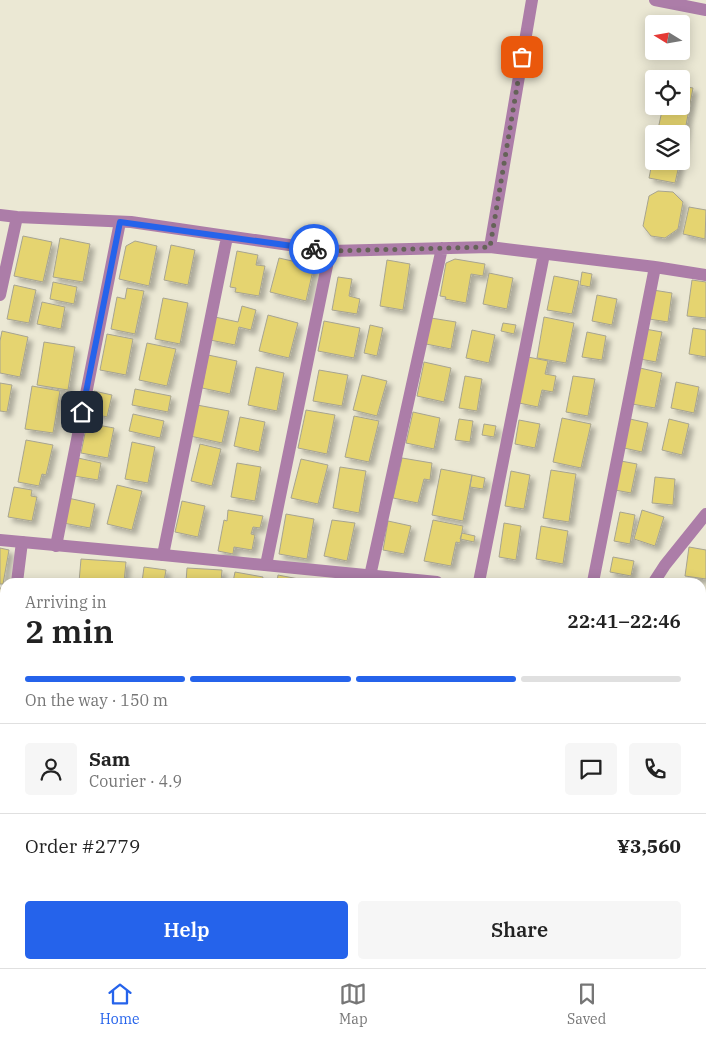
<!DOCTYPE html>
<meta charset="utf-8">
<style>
:root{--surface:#fff;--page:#f6f6f6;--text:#222;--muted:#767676;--line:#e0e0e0;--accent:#2563eb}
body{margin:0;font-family:"IBM Plex Serif",serif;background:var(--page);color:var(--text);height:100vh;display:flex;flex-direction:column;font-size:19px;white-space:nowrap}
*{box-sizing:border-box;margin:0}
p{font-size:16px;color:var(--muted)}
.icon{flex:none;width:28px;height:28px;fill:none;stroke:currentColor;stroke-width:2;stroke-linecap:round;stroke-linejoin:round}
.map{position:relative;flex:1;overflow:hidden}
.side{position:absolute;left:0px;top:578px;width:706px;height:391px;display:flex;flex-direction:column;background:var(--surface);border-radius:15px 15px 0 0;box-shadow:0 2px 12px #0003}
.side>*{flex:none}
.needle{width:32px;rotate:281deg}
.controls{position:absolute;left:645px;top:15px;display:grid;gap:10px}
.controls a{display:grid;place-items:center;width:45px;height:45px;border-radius:5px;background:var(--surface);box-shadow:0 2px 12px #0003;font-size:25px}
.pin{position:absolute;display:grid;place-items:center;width:42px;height:42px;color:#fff;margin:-21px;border-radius:10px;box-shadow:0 2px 8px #0006}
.courier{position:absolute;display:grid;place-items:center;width:50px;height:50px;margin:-25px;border:4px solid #2563eb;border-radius:50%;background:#fff;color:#222;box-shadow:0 1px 6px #0007}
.head em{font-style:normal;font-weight:600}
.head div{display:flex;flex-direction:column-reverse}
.head{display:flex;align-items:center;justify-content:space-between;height:85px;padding:0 25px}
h1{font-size:32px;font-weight:600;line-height:38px}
.bar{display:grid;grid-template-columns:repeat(4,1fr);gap:8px 5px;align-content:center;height:60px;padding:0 25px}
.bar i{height:6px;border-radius:4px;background:var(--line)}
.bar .on{background:var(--accent)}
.bar p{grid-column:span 4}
.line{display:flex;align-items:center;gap:12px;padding:0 25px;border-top:1px solid var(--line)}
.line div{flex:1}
.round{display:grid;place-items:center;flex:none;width:52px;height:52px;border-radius:5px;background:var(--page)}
.action{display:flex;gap:10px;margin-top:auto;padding:10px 25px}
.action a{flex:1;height:58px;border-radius:5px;background:var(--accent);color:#fff;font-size:20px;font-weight:600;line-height:58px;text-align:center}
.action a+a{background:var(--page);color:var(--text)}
.dock{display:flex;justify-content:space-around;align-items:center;height:70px;border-top:1px solid var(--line);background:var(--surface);font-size:14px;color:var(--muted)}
.dock a{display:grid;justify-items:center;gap:2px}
.dock .on{color:var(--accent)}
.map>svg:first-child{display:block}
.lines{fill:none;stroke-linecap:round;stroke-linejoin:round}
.stream{stroke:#cbb954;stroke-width:5.5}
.building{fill:#e5d46f;stroke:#a7a491;filter:url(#shadow)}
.service{stroke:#ac7da8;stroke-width:11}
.minor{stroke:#ac7da8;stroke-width:12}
.tertiary{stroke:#ac7da8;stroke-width:12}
.done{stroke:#656358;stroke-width:5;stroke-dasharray:0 9}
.route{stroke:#2563eb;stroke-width:6}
</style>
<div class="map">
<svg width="706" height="968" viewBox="0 0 706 968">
<defs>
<filter id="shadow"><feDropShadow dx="4.5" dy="4.5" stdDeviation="2.5" flood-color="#0004"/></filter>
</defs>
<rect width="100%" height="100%" fill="#ebe8d4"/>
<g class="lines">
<path class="stream" d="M0,728H5
M701,920L706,921"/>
</g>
<path class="building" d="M681,86L693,88L681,152V134H657L663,106H681Z
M654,153V161H680L675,183L649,178Z
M658,191L673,192L683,202L678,229L665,238L651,236L643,226L649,196Z
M689,207L706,210L705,239L683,234Z
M23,236L52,242L43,282L14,276Z
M60,238L90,244L83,282L53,277Z
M135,241L157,246L149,286L119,279L126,246Z
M171,245L195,250L188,285L164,280Z
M237,251L258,255L256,265L265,266L259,296L235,292L236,288L230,287Z
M279,258L314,266L306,301L270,292Z
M455,259L485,264L483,276L471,274L466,303L445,299L446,297L440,296L446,263Z
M387,260L410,264L403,310L380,306Z
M582,272L592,274L590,287L580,285Z
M489,273L513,278L507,309L483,304Z
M554,276L579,281L572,314L547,310Z
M338,277L352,279L349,296L360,299L357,314L332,310Z
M692,280L706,282V318L687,316Z
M53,282L77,287L74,304L50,299Z
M14,285L36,290L29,323L7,319Z
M127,288L144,291L135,334L111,329L117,297L125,299Z
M653,290L672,293L668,322L649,319Z
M597,295L617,299L612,325L592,321Z
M163,298L188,303L180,344L155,339Z
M42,302L65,307L61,329L37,324Z
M242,306L256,310L251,330L239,327L235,345L210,340L215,317L238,322Z
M268,315L298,323L289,358L259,351Z
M544,317L574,323L566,363L537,358Z
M431,318L456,322L451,349L426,344Z
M324,321L360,328L354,358L318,351Z
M503,323L516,325L514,334L501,331Z
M370,325L383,328L377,356L364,353Z
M693,328L706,330V357L689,354Z
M645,329L662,332L656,362L640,359Z
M472,330L495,335L489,363L466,358Z
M2,331L28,337L20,377L0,373V341Z
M587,332L606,336L602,360L582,357Z
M107,334L133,339L126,375L100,370Z
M44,342L75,347L68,390L37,385Z
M147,343L176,349L167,386L139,380Z
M208,355L237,361L230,394L202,388Z
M528,357L548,361L545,374L556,376L553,392L542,390L538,407L519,403Z
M424,362L451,368L444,402L417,396Z
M256,367L284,373L277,411L248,405Z
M640,368L662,373L655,408L632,404Z
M319,370L348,375L342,406L313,401Z
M362,375L387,381L377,416L353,410Z
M465,376L482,379L477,411L459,408Z
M573,376L595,379L588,416L566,412Z
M676,382L699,387L694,413L671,408Z
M0,383L12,385L7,412L0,411Z
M32,386L60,391L53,433L25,429Z
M135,389L171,396L168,412L132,405Z
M94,391L112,395L107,417L90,413Z
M197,405L229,411L222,443L190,436Z
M306,410L335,415L327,454L298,448Z
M413,412L440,418L434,449L406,443Z
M133,414L164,421L160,438L129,431Z
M354,416L379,421L369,462L345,457Z
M240,417L265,422L259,452L234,446Z
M562,418L591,424L581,468L553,462Z
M459,419L473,421L470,442L455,440Z
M630,419L648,423L642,452L624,448Z
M669,419L689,424L682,455L662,450Z
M519,420L540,424L535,448L515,444Z
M87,423L114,428L108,458L81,453Z
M484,424L496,426L494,437L482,435Z
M26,440L53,445L46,475L42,474L39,486L18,482Z
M132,442L155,447L148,483L125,479Z
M200,444L221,449L212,486L191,481Z
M78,458L101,463L98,480L74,476Z
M402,458L432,463L430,480L424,479L418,503L393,498Z
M301,459L328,465L318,504L291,498Z
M621,461L637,464L631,493L615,490Z
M237,463L261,467L255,501L231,497Z
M340,467L366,471L359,513L333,508Z
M441,469L472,475L463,521L432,515Z
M551,470L576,474L569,522L543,518Z
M511,471L530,475L524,509L505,506Z
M472,475L485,478L483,489L470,487Z
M655,477L675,479L673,505L652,503Z
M117,485L142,491L132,530L107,524Z
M14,487L32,490L31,496L37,497L32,521L8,517Z
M68,498L95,504L90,528L63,523Z
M182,501L205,506L198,537L175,532Z
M228,510L263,516L260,528L253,527L251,534L255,535L252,550L234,547L233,554L218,551L224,520L227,521Z
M642,510L664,517L655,546L634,539Z
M620,512L635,515L630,544L614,541Z
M286,514L314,519L307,559L279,554Z
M332,520L355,523L347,561L324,556Z
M433,520L463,526L460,543L456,542L451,566L424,561Z
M388,521L411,526L404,554L383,550Z
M504,523L521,526L516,560L499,557Z
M541,526L568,531L563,564L536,559Z
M462,533L475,536L474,542L460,539Z
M689,547L706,550V579L685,576Z
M0,548L9,550L3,584H0Z
M613,557L634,561L631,576L610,572Z
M81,559L126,562L124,582H79Z
M144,567L166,570L164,582H142Z
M187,568L222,570L221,582H186Z
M235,572L263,577L262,582H233Z
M278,575L304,580V582H277Z
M0,588L5,589L0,620Z
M701,618L706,619V656L701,655Z
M4,753H5V779L0,778Z
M2,791H5V821L0,820V801Z
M0,839L5,840V874L0,873Z
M16,964H56L55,968H14Z
M147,964H159L164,965L163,968H146Z
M671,964H702L701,968H670Z"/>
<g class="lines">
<path class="service" d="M104,968L107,964"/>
<path class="minor" d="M655,0L706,10
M0,215L17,217L131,222L330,251L490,247L655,267L706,275
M490,247L532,0
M0,295L17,217
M56,546L120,222
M163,555L227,237
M266,565L330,251
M370,576L442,248
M17,582L22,542
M479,582L544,254
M593,582L655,267
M654,582L665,565L706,514
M0,644L5,641
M0,746L1,740
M701,806L706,780
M701,848L706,849
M701,954H706
M449,968L450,964
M665,968L666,964"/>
<path class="tertiary" d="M0,540L163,555L437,582
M701,606L706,607"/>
</g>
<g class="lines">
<path class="done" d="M314,249L330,251L490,247L522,57"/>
<path class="route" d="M82,412L120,222L314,249"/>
</g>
</svg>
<div class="controls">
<a><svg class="needle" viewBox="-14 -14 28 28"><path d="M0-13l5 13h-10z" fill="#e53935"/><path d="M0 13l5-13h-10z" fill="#767676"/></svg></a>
<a><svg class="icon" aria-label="locate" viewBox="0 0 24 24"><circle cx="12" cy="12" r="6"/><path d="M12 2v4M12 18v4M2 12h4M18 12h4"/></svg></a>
<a><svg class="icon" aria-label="layers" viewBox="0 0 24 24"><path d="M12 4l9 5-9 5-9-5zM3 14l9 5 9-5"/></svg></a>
</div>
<div class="pin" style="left:522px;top:57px;background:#ea580c"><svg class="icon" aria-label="bag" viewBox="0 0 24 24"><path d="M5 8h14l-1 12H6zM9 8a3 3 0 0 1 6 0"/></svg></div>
<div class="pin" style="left:82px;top:412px;background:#1f2937"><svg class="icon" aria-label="home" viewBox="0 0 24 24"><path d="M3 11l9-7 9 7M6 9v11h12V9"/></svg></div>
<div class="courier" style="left:314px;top:249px"><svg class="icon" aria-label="bike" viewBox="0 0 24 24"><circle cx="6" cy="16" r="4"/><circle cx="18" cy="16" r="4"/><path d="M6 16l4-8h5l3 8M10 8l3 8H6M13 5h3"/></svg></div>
<section class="side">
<div class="head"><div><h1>2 min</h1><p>Arriving in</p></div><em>22:41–22:46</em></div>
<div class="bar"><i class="on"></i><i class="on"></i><i class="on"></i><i></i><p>On the way · 150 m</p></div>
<div class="line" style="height:90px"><a class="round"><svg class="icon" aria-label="person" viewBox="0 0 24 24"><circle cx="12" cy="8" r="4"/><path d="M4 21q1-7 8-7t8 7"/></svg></a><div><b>Sam</b><p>Courier · 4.9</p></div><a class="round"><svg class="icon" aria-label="chat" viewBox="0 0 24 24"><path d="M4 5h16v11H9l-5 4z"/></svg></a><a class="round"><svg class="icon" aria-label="phone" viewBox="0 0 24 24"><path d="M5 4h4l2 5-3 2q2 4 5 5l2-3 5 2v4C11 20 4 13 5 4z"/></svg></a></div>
<div class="line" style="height:65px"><div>Order #2779</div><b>¥3,560</b></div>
<div class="action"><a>Help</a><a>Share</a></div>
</section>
</div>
<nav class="dock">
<a class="on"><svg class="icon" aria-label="home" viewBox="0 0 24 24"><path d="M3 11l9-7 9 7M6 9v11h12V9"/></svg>Home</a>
<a><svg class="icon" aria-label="map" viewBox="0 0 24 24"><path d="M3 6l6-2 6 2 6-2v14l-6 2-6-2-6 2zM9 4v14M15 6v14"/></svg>Map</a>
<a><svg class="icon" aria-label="saved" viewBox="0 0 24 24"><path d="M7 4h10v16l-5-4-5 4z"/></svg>Saved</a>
</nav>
